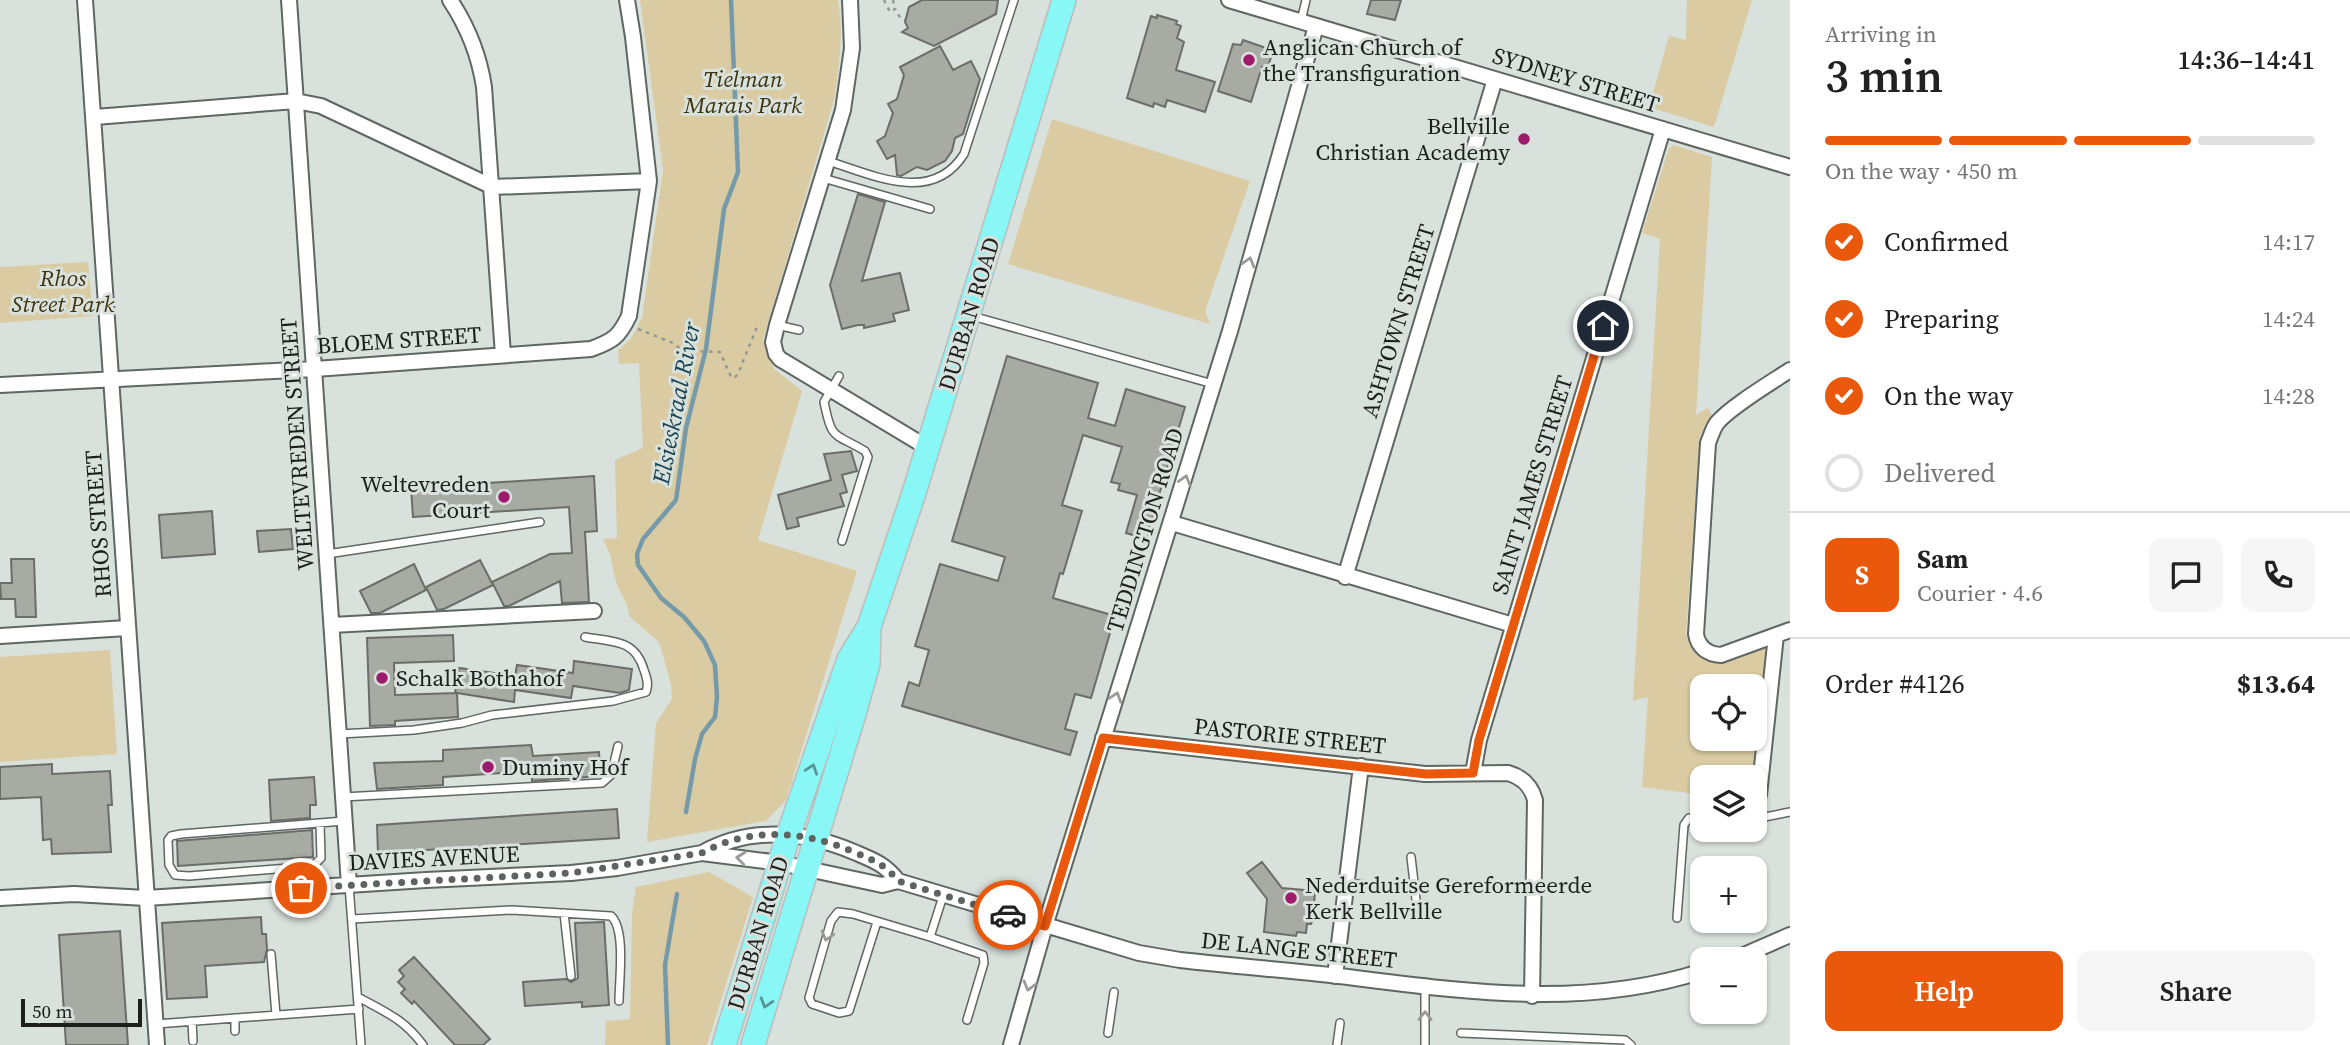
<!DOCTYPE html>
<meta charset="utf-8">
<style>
:root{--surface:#fff;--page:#f6f6f6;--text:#222;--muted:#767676;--line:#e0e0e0;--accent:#ea580c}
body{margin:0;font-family:"Source Serif 4",serif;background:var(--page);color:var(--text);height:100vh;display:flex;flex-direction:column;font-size:26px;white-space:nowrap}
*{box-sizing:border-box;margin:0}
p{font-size:23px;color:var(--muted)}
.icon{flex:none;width:38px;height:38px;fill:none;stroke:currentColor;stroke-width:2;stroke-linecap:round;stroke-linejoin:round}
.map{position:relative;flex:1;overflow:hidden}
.sheet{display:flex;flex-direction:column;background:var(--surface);width:560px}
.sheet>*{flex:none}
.controls{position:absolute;left:1690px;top:674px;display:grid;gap:14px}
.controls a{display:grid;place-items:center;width:77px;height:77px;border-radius:14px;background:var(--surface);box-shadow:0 2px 5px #0004;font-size:35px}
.scale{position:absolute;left:21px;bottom:18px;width:121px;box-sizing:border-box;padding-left:7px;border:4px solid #1c1f1d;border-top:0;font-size:19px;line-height:24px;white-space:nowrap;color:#1c1f1d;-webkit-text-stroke:5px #d9e1dc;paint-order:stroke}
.pin{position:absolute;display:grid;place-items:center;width:60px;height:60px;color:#fff;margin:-30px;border:4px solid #fff;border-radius:50%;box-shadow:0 2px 7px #0007}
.courier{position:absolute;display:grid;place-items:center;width:70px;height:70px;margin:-35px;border:5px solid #ea580c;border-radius:50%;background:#fff;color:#222;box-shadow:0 2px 9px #0007}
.summary em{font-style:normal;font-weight:600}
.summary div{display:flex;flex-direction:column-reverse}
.summary{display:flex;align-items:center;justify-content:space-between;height:119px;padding:0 35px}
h1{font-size:46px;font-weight:600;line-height:52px}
.bar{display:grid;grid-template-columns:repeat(4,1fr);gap:10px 7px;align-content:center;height:84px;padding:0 35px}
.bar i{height:9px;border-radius:5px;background:var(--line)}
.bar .selected{background:var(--accent)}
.bar p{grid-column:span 4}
.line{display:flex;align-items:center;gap:18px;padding:0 35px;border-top:2px solid var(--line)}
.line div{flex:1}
.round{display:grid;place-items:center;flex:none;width:74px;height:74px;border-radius:14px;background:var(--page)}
ol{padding:0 35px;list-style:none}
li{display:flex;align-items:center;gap:21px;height:77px}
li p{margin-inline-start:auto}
li .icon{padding:7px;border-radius:50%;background:var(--accent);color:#fff;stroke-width:4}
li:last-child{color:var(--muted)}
li i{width:38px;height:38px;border:4px solid var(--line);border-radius:50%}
.button{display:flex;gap:14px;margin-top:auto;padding:14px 35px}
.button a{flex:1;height:80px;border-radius:14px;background:var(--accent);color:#fff;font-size:28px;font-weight:600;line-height:80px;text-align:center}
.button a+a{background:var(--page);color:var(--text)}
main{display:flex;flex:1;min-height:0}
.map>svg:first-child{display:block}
.green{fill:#dacba2;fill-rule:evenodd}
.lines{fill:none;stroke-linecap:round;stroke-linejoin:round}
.stream{stroke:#759aa9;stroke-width:4.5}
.building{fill:#a7aba3;stroke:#6b6e67;stroke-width:2}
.lane-casing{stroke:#5f6762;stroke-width:10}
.street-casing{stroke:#5f6762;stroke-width:18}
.primary-casing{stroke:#bbbcbb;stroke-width:26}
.path{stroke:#929894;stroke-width:2.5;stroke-dasharray:3.5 5;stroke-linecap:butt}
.lane{stroke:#fff;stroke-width:7}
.street{stroke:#fff;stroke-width:14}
.primary{stroke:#88f7f5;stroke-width:23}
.oneway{stroke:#999a99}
.oneway2{stroke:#579694}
.done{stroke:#5e6360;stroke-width:7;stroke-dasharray:0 12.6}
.route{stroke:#ea580c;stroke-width:9}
.poi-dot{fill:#9d1a6c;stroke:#d9e1dc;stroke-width:2.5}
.labels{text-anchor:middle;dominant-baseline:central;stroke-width:6;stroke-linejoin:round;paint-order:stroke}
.poi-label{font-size:23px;fill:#1c1f1d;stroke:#d9e1dc;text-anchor:start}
.park-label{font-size:23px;font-style:italic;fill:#3f330e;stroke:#d9e1dc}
.street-label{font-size:23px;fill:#1c1f1d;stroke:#d9e1dc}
.water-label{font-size:24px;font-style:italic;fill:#194455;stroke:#d9e1dc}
</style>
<main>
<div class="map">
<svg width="1790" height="1045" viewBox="0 0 1790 1045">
<rect width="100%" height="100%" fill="#d9e1dc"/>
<path class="green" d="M640,0H838C844,33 839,67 834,100L763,340L774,369L802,391L758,540L857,571L786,800L766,821L647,842L656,723L672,699L671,684L659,642L629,616C629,604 621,595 617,584C611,566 614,558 603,539L617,538L615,460L643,448L639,363L619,364L618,350L630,340L642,318L663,170Z
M1687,0H1752L1714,127L1649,107L1669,36L1686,40Z
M1052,119L1250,181L1205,311L1210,324L1008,264Z
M1674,145L1712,157V159L1696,415L1708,408L1712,415L1700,436L1686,634C1692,653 1705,662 1724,663L1770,647L1754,777H1703V795L1642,787L1648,697L1633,701L1660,239L1642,233L1669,148ZM1703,686H1755V738H1703Z
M88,262L93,316L0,323V267Z
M110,650L117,754L0,762V657Z
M709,872L753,897L707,1045H605L606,1021L630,1019L632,913L636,887Z"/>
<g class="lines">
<path class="stream" d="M686,812L695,759L702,734L715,717L717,697L715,665L704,641L684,617L661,598L638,565L637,554L643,539L676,500L686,428L706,349L724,209L738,172L731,0
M668,1045L665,965L677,894"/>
</g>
<path class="building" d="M922,0H998L996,14L934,46L902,32L908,28L905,22L909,7Z
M1371,0H1401L1395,20L1367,14Z
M1157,15L1177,21L1176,24L1181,26L1177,38L1184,42L1176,70L1215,82L1205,112L1167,100L1165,107L1154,103L1153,107L1127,98L1151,16L1157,18Z
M1243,40L1266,48L1265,53L1272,55L1267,69L1262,67L1251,102L1218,91L1233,44L1241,45Z
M940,46L953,70L971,61L980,79L963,134L955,138L952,151L945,161L927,170L917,167L901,176L897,175L895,155L887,159L877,141L885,136L893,113L888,104L897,99L904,75L900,67Z
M858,194L885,202L862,281L900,273L909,310L893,314L895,321L864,328V325H858L842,329L830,285Z
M1007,356L1098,383L1088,418L1115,426L1126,389L1185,407L1146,539L1126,533L1137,495L1118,490L1120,484L1111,482L1122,447L1083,435L1062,505L1082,511L1063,574L1060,573L1053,598L1115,616L1091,698L1075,694L1065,729L1077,732L1070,755L902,706L909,682L919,686L929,650L915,646L940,564L998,581L1005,557L952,541Z
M851,451L857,471L842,475L847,492L840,494L844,506L797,518L799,526L787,529L778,495L831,480L824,454Z
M594,476L597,531L585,532L589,602L562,603L560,581L509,606H504L492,582L550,554L572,553L569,507L413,517L411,488Z
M212,511L215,554L162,558L159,515Z
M291,529L293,549L259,552L257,531Z
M11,559H34L36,617H16L15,599H1L0,583H12Z
M480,560L493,585L444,609L437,610L426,587Z
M414,564L426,590L380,613H371L360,591Z
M453,635L454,661L394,663L395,695L457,693H455L459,668L515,676L517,665L573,673L574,661L632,669L629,690L620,693L573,686L571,698L515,690L514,702L457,693L458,717L395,721V725L370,726L367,638Z
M531,745L533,756L599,752L601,776L532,781V771L443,777V785L377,789L374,763L443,761V750Z
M52,764V774L110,771L112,805H108L111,852L52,854L51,839L43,840L41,797L0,799V767Z
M314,777L316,805H310V818L271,821L269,780Z
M617,809L619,838L378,853L377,825Z
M312,830L313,857L178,866L177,841Z
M1262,862L1282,888L1315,891L1313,919L1311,924H1307L1306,933L1297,932L1296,936L1264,932L1267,899L1247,873Z
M261,917L262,934H266L267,949L264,962L205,966L207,997L167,999L162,923Z
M604,922L609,1005L582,1007V1002L525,1006L523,982L566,979L571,982L578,978L575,923Z
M120,931L128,1045H66L59,935Z
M414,957L490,1039L483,1045H455L414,1001L412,1004L401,993L405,989L398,982L404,976L399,970Z"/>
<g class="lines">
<defs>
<path id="lane" d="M1301,21L1306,0
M828,161C873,175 932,205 964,154L1014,0
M823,178L930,209
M972,316L1213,384
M777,325L799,330
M839,376L824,402C832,441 833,432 865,451L868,457L842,541
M327,554L540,522
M339,734L414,730L462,723L492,715L613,701L646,692C649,685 647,678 644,670C635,639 613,642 585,637
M343,797L602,783L611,775L618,746
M1755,819L1790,812
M320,823L321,858L313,866L189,876L175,875L169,865L168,840L171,836L181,834L344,821
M1411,857L1417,908
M1347,883L1415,890
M349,885L361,1045
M564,913L571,976
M1677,918L1684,825L1689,818H1703
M352,919L512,910L611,916C626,929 619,981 619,1001
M877,922L849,1011L839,1013L812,1004L809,998L831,921L838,912L853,914L930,937L943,896
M930,937L983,955L984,963L967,1020
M271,954L276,1015
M1425,987V1045
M358,997C385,1012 404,1019 423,1045
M235,1018V1031
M192,1021L193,1041
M156,1024L359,1009
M1108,1033L1114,992
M1461,1033L1625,1040L1631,1045
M1337,1045L1340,1023"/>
<path id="street" d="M85,0L157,1045
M289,0L349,885
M450,0C468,27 479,54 484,87L503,355
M850,0L852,48L843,110L777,325L773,342L776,354L780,359L928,448
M1229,0L1790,167
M95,117L296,101L321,106L493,187L649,181
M1790,370C1772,382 1730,407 1717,423C1713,428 1711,436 1708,443L1696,634C1698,647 1707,654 1721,655L1790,630
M0,385L315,369L591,349C613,341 619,337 629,316L649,181L633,37L627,0
M1172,523L1513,625
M1345,577L1495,79
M332,625L594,611
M0,636L127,628
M1103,738L1425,774L1508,773C1522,777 1531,785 1535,800L1532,996
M1473,773L1479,740L1663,129
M1759,795L1776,635
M702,853C750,826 805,831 854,852C873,860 885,864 898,881
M0,898L74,894L146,898L426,880L571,873L617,868L702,853L780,863L882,885L898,881L1139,953L1180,960C1233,966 1286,970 1339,976C1462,991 1581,1010 1703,971
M1735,959L1790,935
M1335,976L1361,766
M1011,1045L1045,926L1230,331L1316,26"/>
<path id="primary" d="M724,1045L789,833L849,659L869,627L914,493L1064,0
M753,1045L854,714L868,664L869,630"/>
</defs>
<use href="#lane" class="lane-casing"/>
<use href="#street" class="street-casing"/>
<use href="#primary" class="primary-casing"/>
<path class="path" d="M884,0L890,12L895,9L901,19L905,20
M893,0L895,9
M638,329L673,343L683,351L720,352L731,377L734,378L738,374L756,329L760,325"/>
<use href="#lane" class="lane"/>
<use href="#street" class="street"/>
<use href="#primary" class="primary"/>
</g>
<defs><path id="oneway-chevron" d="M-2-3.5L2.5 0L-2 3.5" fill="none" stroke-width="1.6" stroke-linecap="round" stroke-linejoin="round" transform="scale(1.75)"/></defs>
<g class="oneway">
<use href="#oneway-chevron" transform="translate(1249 262) rotate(-74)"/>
<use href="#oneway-chevron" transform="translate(1185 480) rotate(-73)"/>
<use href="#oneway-chevron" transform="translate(1116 697) rotate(-72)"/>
<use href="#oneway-chevron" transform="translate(741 858) rotate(-174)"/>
<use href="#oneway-chevron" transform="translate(827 936) rotate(106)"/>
<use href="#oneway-chevron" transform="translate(1029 986) rotate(105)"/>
<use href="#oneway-chevron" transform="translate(1425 1016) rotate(-90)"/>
</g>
<g class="oneway2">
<use href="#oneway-chevron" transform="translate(812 769) rotate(-71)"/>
<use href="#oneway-chevron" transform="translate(766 1003) rotate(107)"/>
</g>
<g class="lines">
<path class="done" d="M301,888L571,873L702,853C750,826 805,831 854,852C873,860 885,864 898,881L1008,915"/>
<path class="route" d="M1008,915L1045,926L1103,738L1426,774L1473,773L1479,740L1603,326"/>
</g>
<g class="poi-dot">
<circle cx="1249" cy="60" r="7"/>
<circle cx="1524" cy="139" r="7"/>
<circle cx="504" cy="497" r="7"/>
<circle cx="382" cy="678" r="7"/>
<circle cx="488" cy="767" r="7"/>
<circle cx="1291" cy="898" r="7"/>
</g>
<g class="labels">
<g class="poi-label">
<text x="1263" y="47">Anglican Church of<tspan x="1263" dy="26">the Transfiguration</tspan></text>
<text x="1510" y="126" text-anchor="end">Bellville<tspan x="1510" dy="26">Christian Academy</tspan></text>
<text x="490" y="484" text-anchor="end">Weltevreden<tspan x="490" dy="26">Court</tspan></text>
<text x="396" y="678">Schalk Bothahof</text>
<text x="502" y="767">Duminy Hof</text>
<text x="1305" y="885">Nederduitse Gereformeerde<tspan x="1305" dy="26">Kerk Bellville</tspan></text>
</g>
<g class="park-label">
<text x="743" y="79">Tielman<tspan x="743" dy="26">Marais Park</tspan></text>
<text x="63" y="278">Rhos<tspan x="63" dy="26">Street Park</tspan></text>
</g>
<g class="street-label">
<text transform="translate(1576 80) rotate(17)">SYDNEY STREET</text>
<text transform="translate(969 314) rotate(-73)">DURBAN ROAD</text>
<text transform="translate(1398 321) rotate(-73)">ASHTOWN STREET</text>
<text transform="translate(399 340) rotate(-4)">BLOEM STREET</text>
<text transform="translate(297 444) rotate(-94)">WELTEVREDEN STREET</text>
<text transform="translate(1532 485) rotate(-73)">SAINT JAMES STREET</text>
<text transform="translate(98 524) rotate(-94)">RHOS STREET</text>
<text transform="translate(1145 530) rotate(-73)">TEDDINGTON ROAD</text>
<text transform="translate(1290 736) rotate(6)">PASTORIE STREET</text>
<text transform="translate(434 858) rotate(-3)">DAVIES AVENUE</text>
<text transform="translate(758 933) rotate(-73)">DURBAN ROAD</text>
<text transform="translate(1299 950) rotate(6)">DE LANGE STREET</text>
</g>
<g class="water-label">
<text transform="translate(676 403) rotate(-79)">Elsieskraal River</text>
</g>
</g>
</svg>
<div class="controls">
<a><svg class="icon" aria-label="locate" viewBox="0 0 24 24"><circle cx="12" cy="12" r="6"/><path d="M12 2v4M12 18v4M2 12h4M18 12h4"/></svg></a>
<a><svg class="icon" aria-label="layers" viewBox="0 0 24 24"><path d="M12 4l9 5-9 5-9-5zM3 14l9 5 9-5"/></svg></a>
<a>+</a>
<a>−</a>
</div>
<div class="scale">50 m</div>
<div class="pin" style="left:301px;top:888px;background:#ea580c"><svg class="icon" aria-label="bag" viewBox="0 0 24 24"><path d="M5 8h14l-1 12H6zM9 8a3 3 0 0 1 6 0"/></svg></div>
<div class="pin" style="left:1603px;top:326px;background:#1f2937"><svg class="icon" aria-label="home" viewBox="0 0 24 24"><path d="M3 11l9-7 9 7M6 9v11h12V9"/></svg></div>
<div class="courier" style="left:1008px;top:915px"><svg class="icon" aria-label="car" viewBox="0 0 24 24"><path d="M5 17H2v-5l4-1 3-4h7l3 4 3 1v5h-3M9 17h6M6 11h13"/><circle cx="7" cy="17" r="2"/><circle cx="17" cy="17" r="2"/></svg></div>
</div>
<section class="sheet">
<div class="summary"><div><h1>3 min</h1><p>Arriving in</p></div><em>14:36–14:41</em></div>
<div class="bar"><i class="selected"></i><i class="selected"></i><i class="selected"></i><i></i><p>On the way · 450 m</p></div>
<ol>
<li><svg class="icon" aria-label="check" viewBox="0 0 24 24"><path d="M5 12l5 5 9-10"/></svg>Confirmed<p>14:17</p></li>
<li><svg class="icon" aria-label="check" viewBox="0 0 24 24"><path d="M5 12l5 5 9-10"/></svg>Preparing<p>14:24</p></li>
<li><svg class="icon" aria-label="check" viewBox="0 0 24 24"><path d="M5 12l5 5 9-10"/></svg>On the way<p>14:28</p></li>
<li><i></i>Delivered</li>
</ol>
<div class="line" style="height:126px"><b class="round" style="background:var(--accent);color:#fff">S</b><div><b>Sam</b><p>Courier · 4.6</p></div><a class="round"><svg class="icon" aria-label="chat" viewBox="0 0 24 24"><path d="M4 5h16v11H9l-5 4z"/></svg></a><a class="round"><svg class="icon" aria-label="phone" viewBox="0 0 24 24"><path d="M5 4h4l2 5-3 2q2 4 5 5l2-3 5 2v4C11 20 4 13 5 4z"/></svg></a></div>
<div class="line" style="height:91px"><div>Order #4126</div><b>$13.64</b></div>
<div class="button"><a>Help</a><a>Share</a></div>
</section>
</main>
